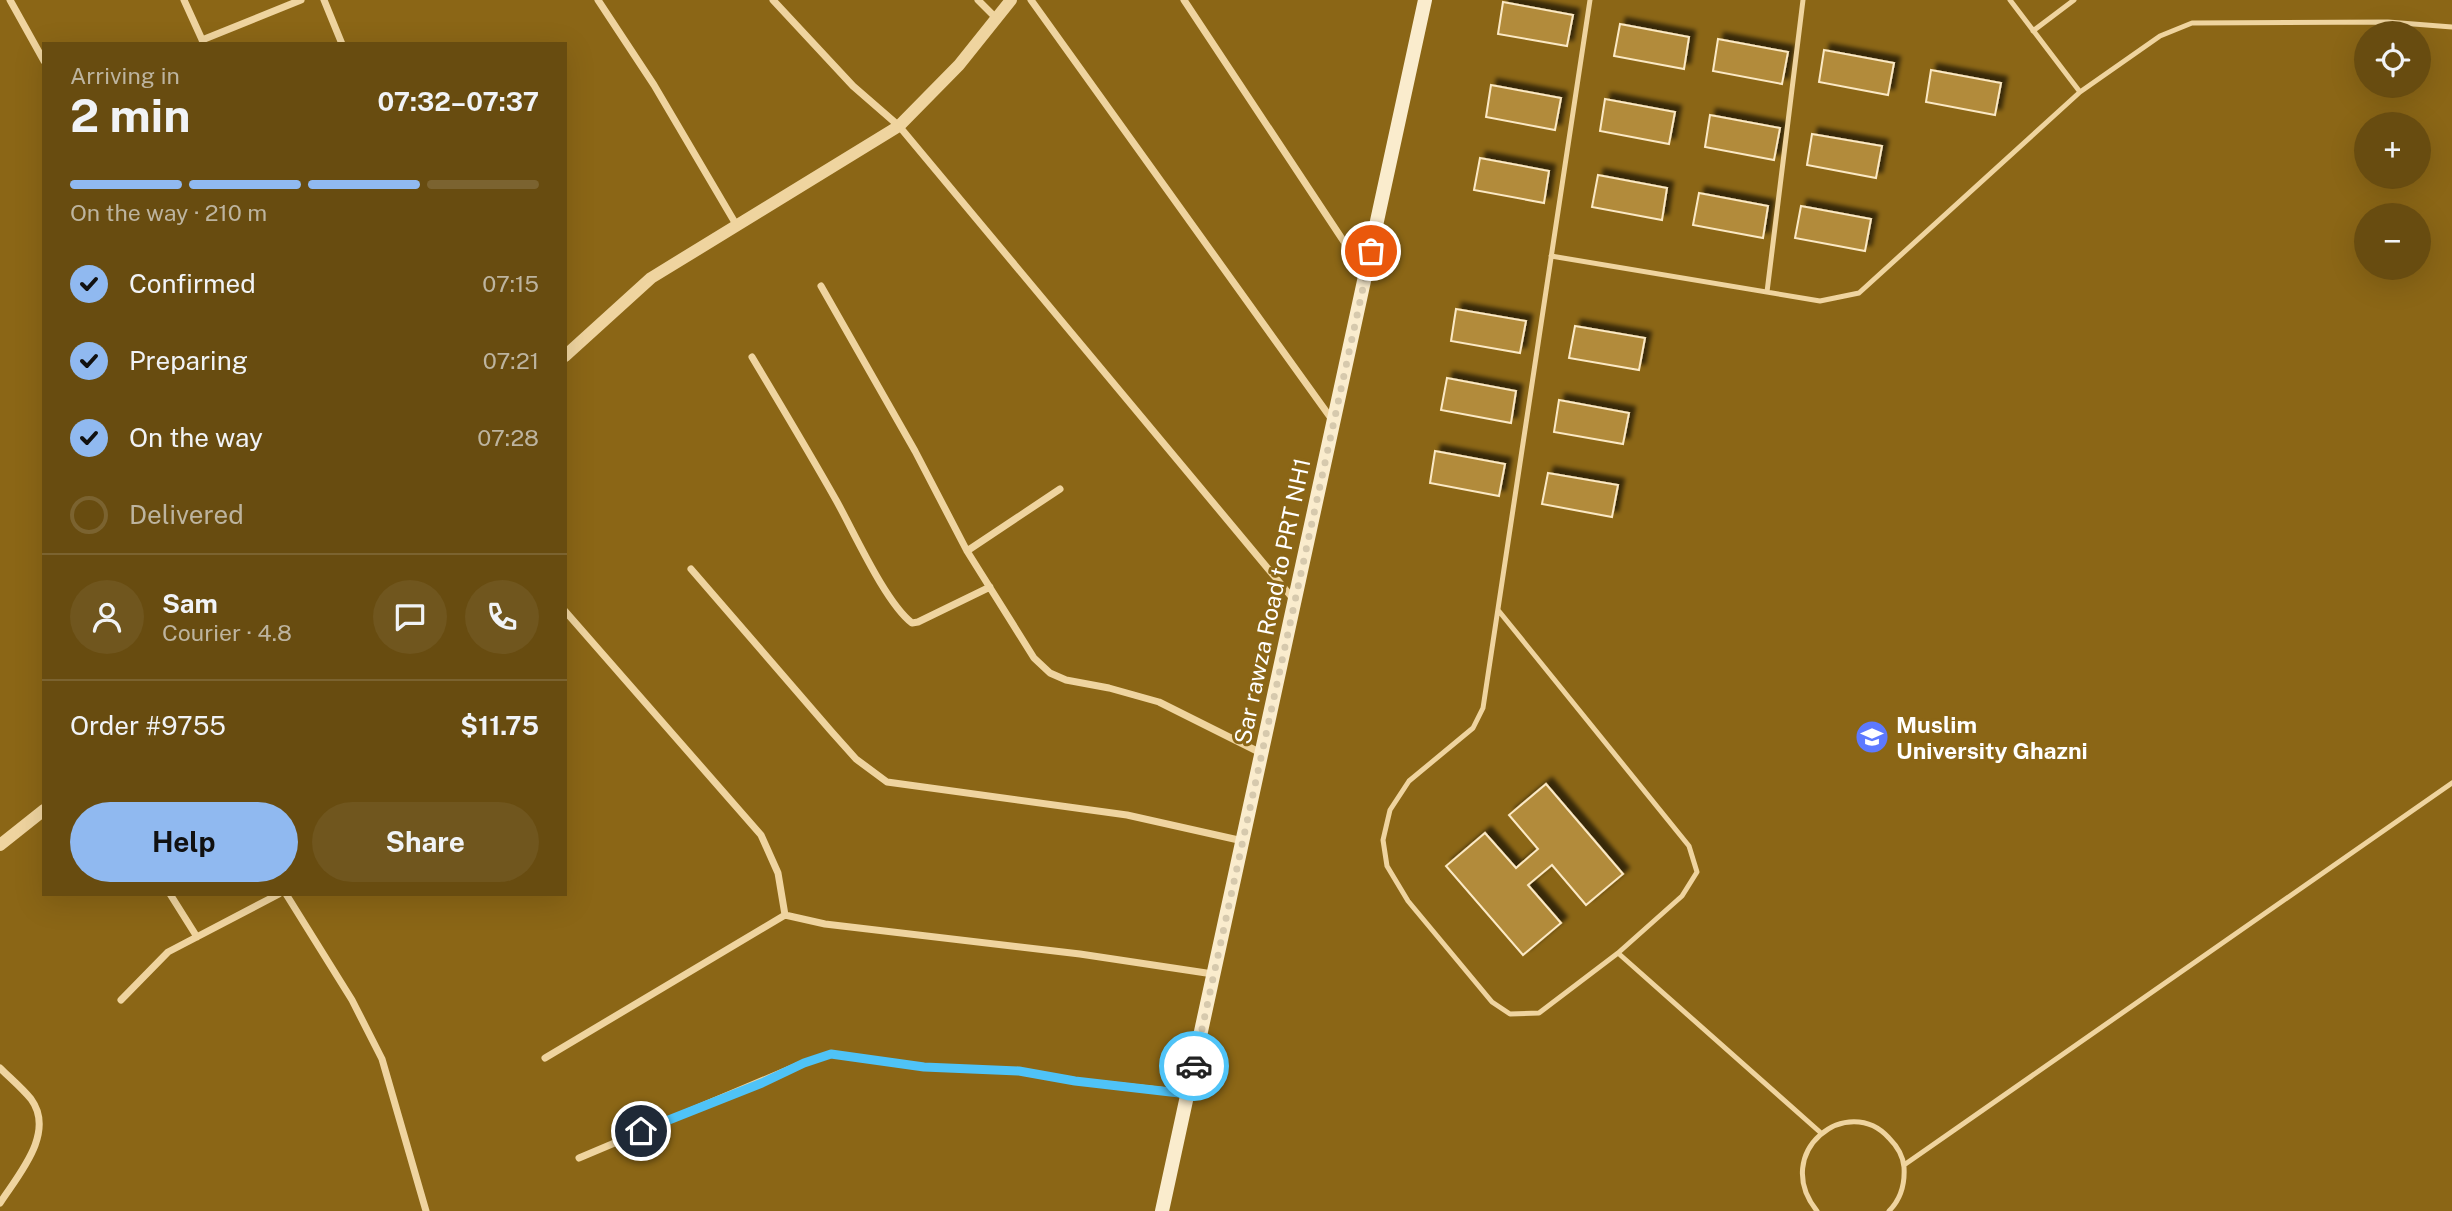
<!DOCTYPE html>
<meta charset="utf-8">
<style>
:root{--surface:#684c10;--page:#70561e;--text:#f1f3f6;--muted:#bdb49f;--line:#7b6330;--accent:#90b9f0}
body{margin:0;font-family:"Public Sans",sans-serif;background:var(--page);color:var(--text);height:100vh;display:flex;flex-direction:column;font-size:26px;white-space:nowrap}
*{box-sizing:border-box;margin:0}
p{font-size:23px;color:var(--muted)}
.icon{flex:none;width:38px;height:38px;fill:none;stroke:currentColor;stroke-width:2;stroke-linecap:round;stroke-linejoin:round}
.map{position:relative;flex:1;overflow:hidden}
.sheet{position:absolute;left:42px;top:42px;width:525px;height:854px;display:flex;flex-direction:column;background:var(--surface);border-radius:0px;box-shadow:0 7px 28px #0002}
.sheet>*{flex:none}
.tools{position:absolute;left:2354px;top:21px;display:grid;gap:14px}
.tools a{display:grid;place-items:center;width:77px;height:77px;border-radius:50%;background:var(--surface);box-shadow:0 7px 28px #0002;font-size:35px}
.pin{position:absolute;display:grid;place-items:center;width:60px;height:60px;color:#fff;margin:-30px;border:4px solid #fff;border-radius:50%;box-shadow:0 2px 7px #0007}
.courier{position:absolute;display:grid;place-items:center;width:70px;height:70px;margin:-35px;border:5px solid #4fc3f7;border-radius:50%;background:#fff;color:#222;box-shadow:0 2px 9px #0007}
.head em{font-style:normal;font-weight:700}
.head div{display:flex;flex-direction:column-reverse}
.head{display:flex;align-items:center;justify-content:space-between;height:119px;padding:0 28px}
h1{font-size:46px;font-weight:700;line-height:52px}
.bar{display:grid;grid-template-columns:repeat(4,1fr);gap:10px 7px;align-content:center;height:84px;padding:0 28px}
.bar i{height:9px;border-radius:5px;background:var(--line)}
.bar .current{background:var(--accent)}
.bar p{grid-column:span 4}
.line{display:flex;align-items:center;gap:18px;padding:0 28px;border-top:2px solid var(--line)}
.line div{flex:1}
.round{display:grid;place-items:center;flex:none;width:74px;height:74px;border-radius:37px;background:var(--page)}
ol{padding:0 28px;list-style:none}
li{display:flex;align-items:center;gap:21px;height:77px}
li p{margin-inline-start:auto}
li .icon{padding:7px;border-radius:50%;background:var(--accent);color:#111;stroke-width:4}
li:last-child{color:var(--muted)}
li i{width:38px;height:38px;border:4px solid var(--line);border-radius:50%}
.primary-button{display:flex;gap:14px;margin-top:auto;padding:14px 28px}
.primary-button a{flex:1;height:80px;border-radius:42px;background:var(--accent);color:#111;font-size:28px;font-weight:700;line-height:80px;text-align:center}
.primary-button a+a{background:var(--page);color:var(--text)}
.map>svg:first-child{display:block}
.building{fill:#b28b3a;stroke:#fbe9c5;stroke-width:2;filter:url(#shadow)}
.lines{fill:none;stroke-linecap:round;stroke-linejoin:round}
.service{stroke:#efd49f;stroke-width:5}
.minor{stroke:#efd49f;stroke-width:7}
.tertiary{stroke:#efd49f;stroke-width:12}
.secondary{stroke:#faeccd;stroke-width:14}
.done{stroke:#d6c9ad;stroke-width:7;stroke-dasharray:0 12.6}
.route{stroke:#4fc3f7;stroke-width:9}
.labels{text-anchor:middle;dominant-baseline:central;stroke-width:6;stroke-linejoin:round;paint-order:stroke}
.street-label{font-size:23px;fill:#fff;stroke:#8b6616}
.poi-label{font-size:23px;font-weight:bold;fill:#fff;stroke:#8b6616;text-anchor:start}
</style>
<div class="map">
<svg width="2452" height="1211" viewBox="0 0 2452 1211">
<defs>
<filter id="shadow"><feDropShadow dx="6" dy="-6" stdDeviation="2" flood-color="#0009"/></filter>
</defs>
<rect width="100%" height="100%" fill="#8b6616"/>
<path class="building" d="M1503,2L1573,15L1567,46L1498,34Z
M1620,24L1689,37L1684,69L1614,56Z
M1718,39L1788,52L1782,84L1713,71Z
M1824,50L1894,63L1888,95L1819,82Z
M1931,70L2001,83L1995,115L1926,102Z
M1491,85L1561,98L1555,130L1486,117Z
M1605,99L1675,112L1669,144L1600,131Z
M1710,115L1780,128L1774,160L1705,147Z
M1812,134L1882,146L1876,178L1807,165Z
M1480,158L1549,171L1544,203L1474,190Z
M1598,175L1667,188L1662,220L1592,207Z
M1699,193L1768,206L1763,238L1693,225Z
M1801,206L1871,219L1865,251L1795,238Z
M1456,309L1526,321L1520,353L1451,341Z
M1575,326L1645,338L1639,370L1569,358Z
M1447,378L1516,391L1511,423L1441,410Z
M1559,400L1629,413L1623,444L1554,432Z
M1435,451L1505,464L1499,496L1430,483Z
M1548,473L1618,485L1612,517L1542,504Z
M1546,784L1623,874L1586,905L1552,865L1528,885L1561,923L1523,955L1446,866L1485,833L1516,868L1538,849L1509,815Z"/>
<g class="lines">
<path class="service" d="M1590,0L1483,708L1473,728L1409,781L1390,810L1383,840L1387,866L1408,901L1492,1002L1510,1014L1539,1013L1618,953
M2010,0L2080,92L2160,36L2192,23L2388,22L2452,27
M2033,31L2074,0
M1551,256L1820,301L1859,293L2080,92
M1767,292L1803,0
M1498,610L1689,846L1697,872L1682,896L1618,953L1821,1133
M1904,1165L2452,783
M1817,1211C1770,1152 1848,1092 1889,1138C1897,1146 1903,1155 1904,1167C1905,1183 1901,1199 1889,1211"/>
<path class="minor" d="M10,0L44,61
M184,0L204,44
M324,0L342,44
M598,0L654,85L737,226
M773,0L853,86L899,126L1295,601
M978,0L997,19
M1031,0L1333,421
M1184,0L1364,272
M202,40L301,0
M821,286L915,451L967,551L1034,658L1050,673L1066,680L1109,688L1159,702L1261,753
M752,357C780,404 809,452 836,500C854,532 885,602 912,623L918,622L990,587
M967,551L1060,489
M691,569L831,731L856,759L887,782L1127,815L1243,841
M565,611L761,835L778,873L785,915L825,924L1080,954L1213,974
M170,894L197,937
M286,894L352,1000L382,1059L426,1211
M121,1000L168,952L279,894
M545,1058L785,915
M0,1068C10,1078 22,1088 31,1099C56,1133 18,1175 0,1203
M579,1158L804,1063L831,1054L924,1067L1019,1071L1075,1081L1187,1093"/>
<path class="tertiary" d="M565,356L651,278L899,126L959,65L1011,0
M0,845L44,810"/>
<path class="secondary" d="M1162,1211L1425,0"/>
</g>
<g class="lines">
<path class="done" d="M1194,1066L1371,251"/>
<path class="route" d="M641,1131L762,1083L804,1063L831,1054L924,1067L1019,1071L1075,1081L1188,1094L1194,1066"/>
</g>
<defs>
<symbol id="university-disc" viewBox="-11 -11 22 22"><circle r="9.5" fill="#5d79ff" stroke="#8b6616"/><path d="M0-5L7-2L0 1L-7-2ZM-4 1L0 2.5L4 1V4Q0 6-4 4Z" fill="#fff"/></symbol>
</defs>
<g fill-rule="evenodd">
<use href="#university-disc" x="1853" y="718" width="38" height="38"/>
</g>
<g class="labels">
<g class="street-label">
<text transform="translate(1272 601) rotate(-78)">Sar rawza Road to PRT NH1</text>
</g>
<g class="poi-label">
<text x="1896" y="724">Muslim<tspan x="1896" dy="26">University Ghazni</tspan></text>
</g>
</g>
</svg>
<div class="tools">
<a><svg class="icon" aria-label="locate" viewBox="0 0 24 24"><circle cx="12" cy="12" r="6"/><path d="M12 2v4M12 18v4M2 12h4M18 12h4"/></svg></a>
<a>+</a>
<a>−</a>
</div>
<div class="pin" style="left:1371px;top:251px;background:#ea580c"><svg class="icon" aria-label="bag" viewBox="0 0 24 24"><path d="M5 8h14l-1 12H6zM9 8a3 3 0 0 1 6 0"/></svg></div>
<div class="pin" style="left:641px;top:1131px;background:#1f2937"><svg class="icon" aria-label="home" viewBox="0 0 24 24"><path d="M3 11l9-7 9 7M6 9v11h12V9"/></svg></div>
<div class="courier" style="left:1194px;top:1066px"><svg class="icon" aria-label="car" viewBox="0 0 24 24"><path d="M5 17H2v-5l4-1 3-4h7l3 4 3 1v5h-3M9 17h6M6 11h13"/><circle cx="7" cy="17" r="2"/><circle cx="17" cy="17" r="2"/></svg></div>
<section class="sheet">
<div class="head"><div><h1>2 min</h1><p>Arriving in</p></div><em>07:32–07:37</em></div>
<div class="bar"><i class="current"></i><i class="current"></i><i class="current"></i><i></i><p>On the way · 210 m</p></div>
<ol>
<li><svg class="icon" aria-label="check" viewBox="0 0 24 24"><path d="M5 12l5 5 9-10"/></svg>Confirmed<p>07:15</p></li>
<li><svg class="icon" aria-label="check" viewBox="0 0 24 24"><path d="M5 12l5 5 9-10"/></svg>Preparing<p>07:21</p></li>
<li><svg class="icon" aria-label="check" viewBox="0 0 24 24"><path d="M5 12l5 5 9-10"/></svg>On the way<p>07:28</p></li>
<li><i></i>Delivered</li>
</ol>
<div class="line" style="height:126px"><a class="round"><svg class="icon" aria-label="person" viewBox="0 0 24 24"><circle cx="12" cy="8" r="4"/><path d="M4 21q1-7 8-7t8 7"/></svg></a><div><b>Sam</b><p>Courier · 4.8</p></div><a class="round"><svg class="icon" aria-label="chat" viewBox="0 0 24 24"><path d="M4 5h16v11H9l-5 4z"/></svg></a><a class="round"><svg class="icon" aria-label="phone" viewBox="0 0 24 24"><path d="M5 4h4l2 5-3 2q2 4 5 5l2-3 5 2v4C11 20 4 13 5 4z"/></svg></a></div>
<div class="line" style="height:91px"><div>Order #9755</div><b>$11.75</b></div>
<div class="primary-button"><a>Help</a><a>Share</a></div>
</section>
</div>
